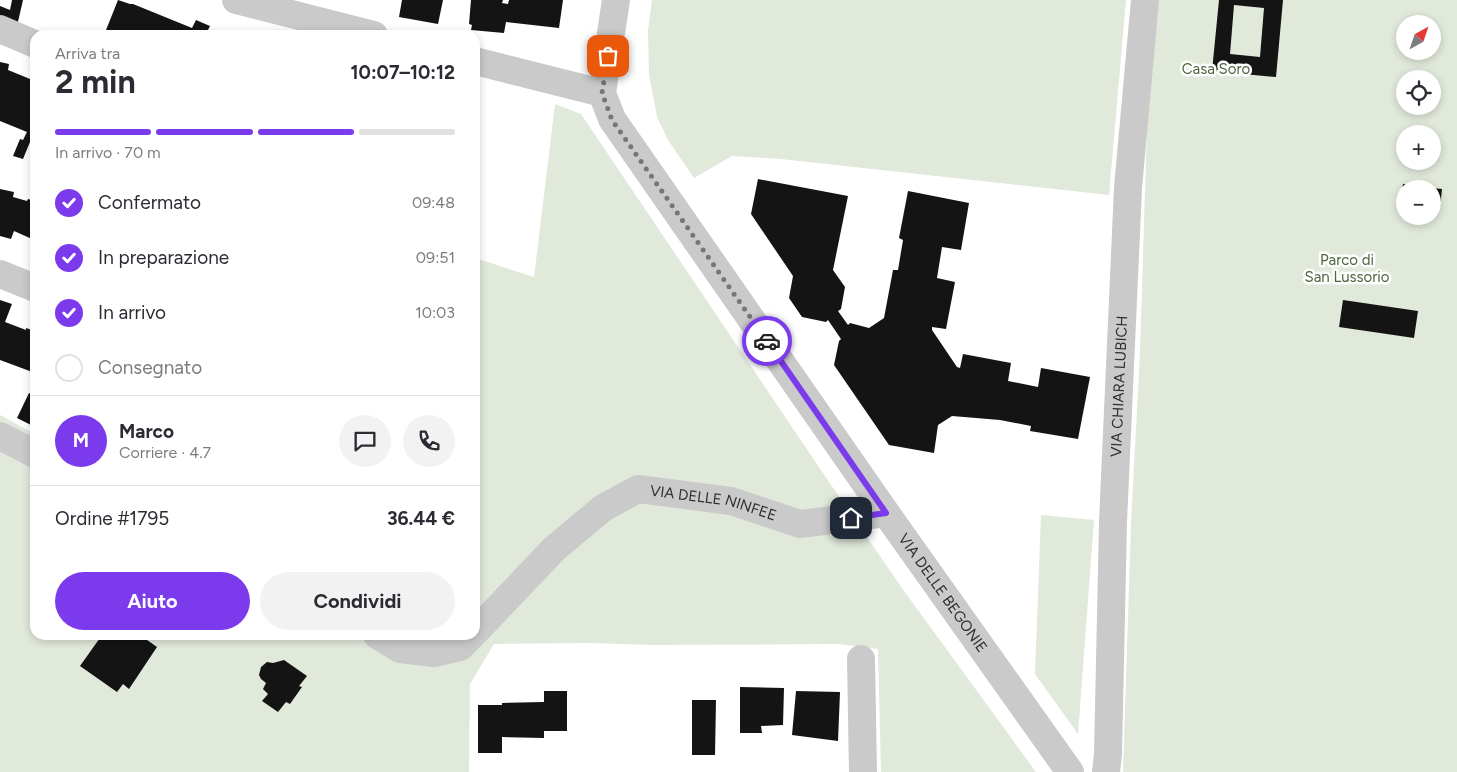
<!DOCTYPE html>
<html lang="it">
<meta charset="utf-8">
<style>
:root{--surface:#fff;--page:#f2f2f3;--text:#2b2b33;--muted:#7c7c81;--line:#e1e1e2;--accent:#7c3aed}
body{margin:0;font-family:Figtree,sans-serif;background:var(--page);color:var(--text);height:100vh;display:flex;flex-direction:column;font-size:19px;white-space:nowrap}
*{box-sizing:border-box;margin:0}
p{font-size:16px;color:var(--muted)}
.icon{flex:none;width:28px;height:28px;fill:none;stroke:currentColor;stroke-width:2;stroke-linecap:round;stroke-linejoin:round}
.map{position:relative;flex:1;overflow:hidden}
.side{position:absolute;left:30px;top:30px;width:450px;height:610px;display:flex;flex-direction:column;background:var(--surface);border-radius:15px;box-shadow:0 2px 8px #0003}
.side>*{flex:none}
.needle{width:32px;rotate:40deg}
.fabs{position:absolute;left:1396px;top:15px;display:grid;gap:10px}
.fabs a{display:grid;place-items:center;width:45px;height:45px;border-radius:50%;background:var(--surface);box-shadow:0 2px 8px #0003;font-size:25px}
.pin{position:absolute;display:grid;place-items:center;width:42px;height:42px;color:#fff;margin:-21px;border-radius:10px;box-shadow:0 2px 8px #0006}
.courier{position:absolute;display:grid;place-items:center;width:50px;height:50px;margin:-25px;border:4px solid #7c3aed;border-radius:50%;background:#fff;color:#222;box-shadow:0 1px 6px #0007}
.head em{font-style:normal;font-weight:700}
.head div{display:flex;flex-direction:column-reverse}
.head{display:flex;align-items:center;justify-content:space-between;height:85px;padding:0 25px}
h1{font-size:32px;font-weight:700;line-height:38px}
.bar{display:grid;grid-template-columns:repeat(4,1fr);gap:8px 5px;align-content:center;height:60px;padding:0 25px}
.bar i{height:6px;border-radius:4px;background:var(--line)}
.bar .active{background:var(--accent)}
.bar p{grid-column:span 4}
.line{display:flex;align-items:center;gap:12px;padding:0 25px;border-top:1px solid var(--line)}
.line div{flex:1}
.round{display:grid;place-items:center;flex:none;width:52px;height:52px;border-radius:26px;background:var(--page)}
ol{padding:0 25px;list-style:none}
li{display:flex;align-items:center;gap:15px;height:55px}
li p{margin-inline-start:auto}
li .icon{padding:5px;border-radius:50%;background:var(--accent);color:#fff;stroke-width:4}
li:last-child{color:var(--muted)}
li i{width:28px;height:28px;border:2px solid var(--line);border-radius:50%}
.cta{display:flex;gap:10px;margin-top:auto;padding:10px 25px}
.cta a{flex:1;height:58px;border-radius:30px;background:var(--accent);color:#fff;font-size:20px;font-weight:700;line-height:58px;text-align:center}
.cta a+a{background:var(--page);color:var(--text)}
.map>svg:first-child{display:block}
.green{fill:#e1e9db;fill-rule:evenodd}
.building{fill:#141414;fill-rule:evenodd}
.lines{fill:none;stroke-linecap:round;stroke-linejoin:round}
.minor{stroke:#cacaca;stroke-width:28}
.done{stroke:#767676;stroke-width:5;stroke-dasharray:0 9}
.route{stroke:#7c3aed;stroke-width:6}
.labels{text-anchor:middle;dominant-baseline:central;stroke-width:5;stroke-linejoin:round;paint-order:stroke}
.park-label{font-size:15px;fill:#4c643e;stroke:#fff}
.street-label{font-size:15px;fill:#2d2d2d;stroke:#fff}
</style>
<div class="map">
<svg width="1457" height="772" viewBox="0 0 1457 772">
<rect width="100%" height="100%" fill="#fff"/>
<path class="green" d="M652,0H1126L1109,195L781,159L732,156L694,178L668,140L657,117L649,74L648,31Z
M1151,0H1457V772H1123L1131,524L1140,352ZM1405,24H1432V51H1405ZM1405,79H1432V106H1405ZM1405,134H1432V161H1405ZM1405,189H1432V216H1405Z
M555,104L581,114L829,482L904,591L1036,772H881L878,649L838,644L653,645L589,643L494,644L470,684L469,772H0V415L35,434V635H475V258L534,277Z
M1041,515L1094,520L1078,734L1035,674Z"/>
<path class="building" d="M12,0H23L17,26L0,19V6L10,10Z
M118,0L130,4H133L192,28L196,20L210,26L207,32L214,35H104Z
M402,0H443L438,24L399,17Z
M471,0H503L502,3L508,4L509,0H563L559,28L506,22L504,33L471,30L472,25L469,24Z
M1219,0H1283L1276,77L1212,71ZM1234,5L1264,8L1260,57L1230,54Z
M0,62L9,64L8,70L35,81V130L23,159L13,156L20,139L23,140L27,132L0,121Z
M758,179L848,196L833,270L845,287L841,309L838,311L848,325L850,323L869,328L884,318L893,270H898L903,240L899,238L908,191L969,203L961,250L942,247L937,278L955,282L946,329L932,327V330L957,367L960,368L963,354L1011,363L1008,381L1038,387L1041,368L1090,377L1078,439L1030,431L1031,426L1000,420L952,416L938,425L934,453L889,445L834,365L839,341L841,339L828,320L826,322L802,317L789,298L793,276L751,214Z
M1403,184L1431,188V189H1405V203H1400Z
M1432,188L1442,189L1440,208L1432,207Z
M0,189L14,192L13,197L27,201L28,199L35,201V248L31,246L32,239L14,231L11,239L0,236Z
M0,300L12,304L5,322L26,330V328L35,331V373L0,360Z
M1343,300L1418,311L1414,338L1339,327Z
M29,393L35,395V427L17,418Z
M102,635H140L157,647L129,689L123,684L117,692L80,666Z
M284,660L307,676L299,686L302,687L290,704L286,702L278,712L262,701L268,694L263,689L266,683L261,679L259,675L261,667L267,662L273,663Z
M740,687L784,688L783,725L761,726L762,733H740Z
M544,691H567V731H544V738L502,737V753H478V705H502V703L544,702Z
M796,691L840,692L838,741L792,735Z
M692,700H716L715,755H692Z"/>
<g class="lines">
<g class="minor">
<path d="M236,0L374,35"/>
<path id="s1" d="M616,0L602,93L612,119L886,513L1070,772"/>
<path d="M0,29L35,44"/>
<path d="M475,61L602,93"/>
<path d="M0,274L35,288"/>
<path d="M0,436L35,454"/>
<path id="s2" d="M475,632L554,549L603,508L638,489L731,501L800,524L886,513"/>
<path d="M377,635L400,649L434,653L460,647L472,635"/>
<path d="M861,659L863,772"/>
<path id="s3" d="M1106,772L1108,754L1113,522L1128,188L1145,0"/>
</g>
</g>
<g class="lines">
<path class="done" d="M608,56L602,93L612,120L767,341"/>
<path class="route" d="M767,341L886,513L851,518"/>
</g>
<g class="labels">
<g class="park-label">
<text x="1216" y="69">Casa Soro</text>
<text x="1347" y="260">Parco di<tspan x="1347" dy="17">San Lussorio</tspan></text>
</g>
<g class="street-label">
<text stroke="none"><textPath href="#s3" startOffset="386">VIA CHIARA LUBICH</textPath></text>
<text stroke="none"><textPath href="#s2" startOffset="295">VIA DELLE NINFEE</textPath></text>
<text stroke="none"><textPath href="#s1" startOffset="700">VIA DELLE BEGONIE</textPath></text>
</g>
</g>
</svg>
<div class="fabs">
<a><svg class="needle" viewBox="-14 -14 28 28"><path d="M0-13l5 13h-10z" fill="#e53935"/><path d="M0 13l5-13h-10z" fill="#7c7c81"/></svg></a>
<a><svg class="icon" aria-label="locate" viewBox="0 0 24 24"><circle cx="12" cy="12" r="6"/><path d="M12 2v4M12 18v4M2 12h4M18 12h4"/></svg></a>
<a>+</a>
<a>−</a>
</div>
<div class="pin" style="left:608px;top:56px;background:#ea580c"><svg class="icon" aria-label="bag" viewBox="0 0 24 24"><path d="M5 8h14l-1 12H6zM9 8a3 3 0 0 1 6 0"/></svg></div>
<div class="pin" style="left:851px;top:518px;background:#1f2937"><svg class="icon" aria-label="home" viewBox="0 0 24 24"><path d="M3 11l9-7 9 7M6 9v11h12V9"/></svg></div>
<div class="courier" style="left:767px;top:341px"><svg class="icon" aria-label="car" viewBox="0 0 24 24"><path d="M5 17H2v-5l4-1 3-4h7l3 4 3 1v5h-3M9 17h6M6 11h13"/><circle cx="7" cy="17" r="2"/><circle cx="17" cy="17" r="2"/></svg></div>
<section class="side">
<div class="head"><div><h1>2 min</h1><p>Arriva tra</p></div><em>10:07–10:12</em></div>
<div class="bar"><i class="active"></i><i class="active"></i><i class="active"></i><i></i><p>In arrivo · 70 m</p></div>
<ol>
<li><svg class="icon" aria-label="check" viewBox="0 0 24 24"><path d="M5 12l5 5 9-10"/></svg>Confermato<p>09:48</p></li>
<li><svg class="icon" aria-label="check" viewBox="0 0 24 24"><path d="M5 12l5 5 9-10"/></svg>In preparazione<p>09:51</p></li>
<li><svg class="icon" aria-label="check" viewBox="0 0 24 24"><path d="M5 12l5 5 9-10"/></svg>In arrivo<p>10:03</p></li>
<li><i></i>Consegnato</li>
</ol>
<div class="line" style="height:90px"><b class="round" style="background:var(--accent);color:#fff">M</b><div><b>Marco</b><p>Corriere · 4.7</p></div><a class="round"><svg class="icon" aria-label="chat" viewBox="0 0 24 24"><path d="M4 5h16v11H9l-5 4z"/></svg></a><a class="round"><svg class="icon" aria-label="phone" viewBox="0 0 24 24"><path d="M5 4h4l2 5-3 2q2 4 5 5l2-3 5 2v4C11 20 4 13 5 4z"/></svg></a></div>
<div class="line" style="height:65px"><div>Ordine #1795</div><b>36.44 €</b></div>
<div class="cta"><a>Aiuto</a><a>Condividi</a></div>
</section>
</div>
